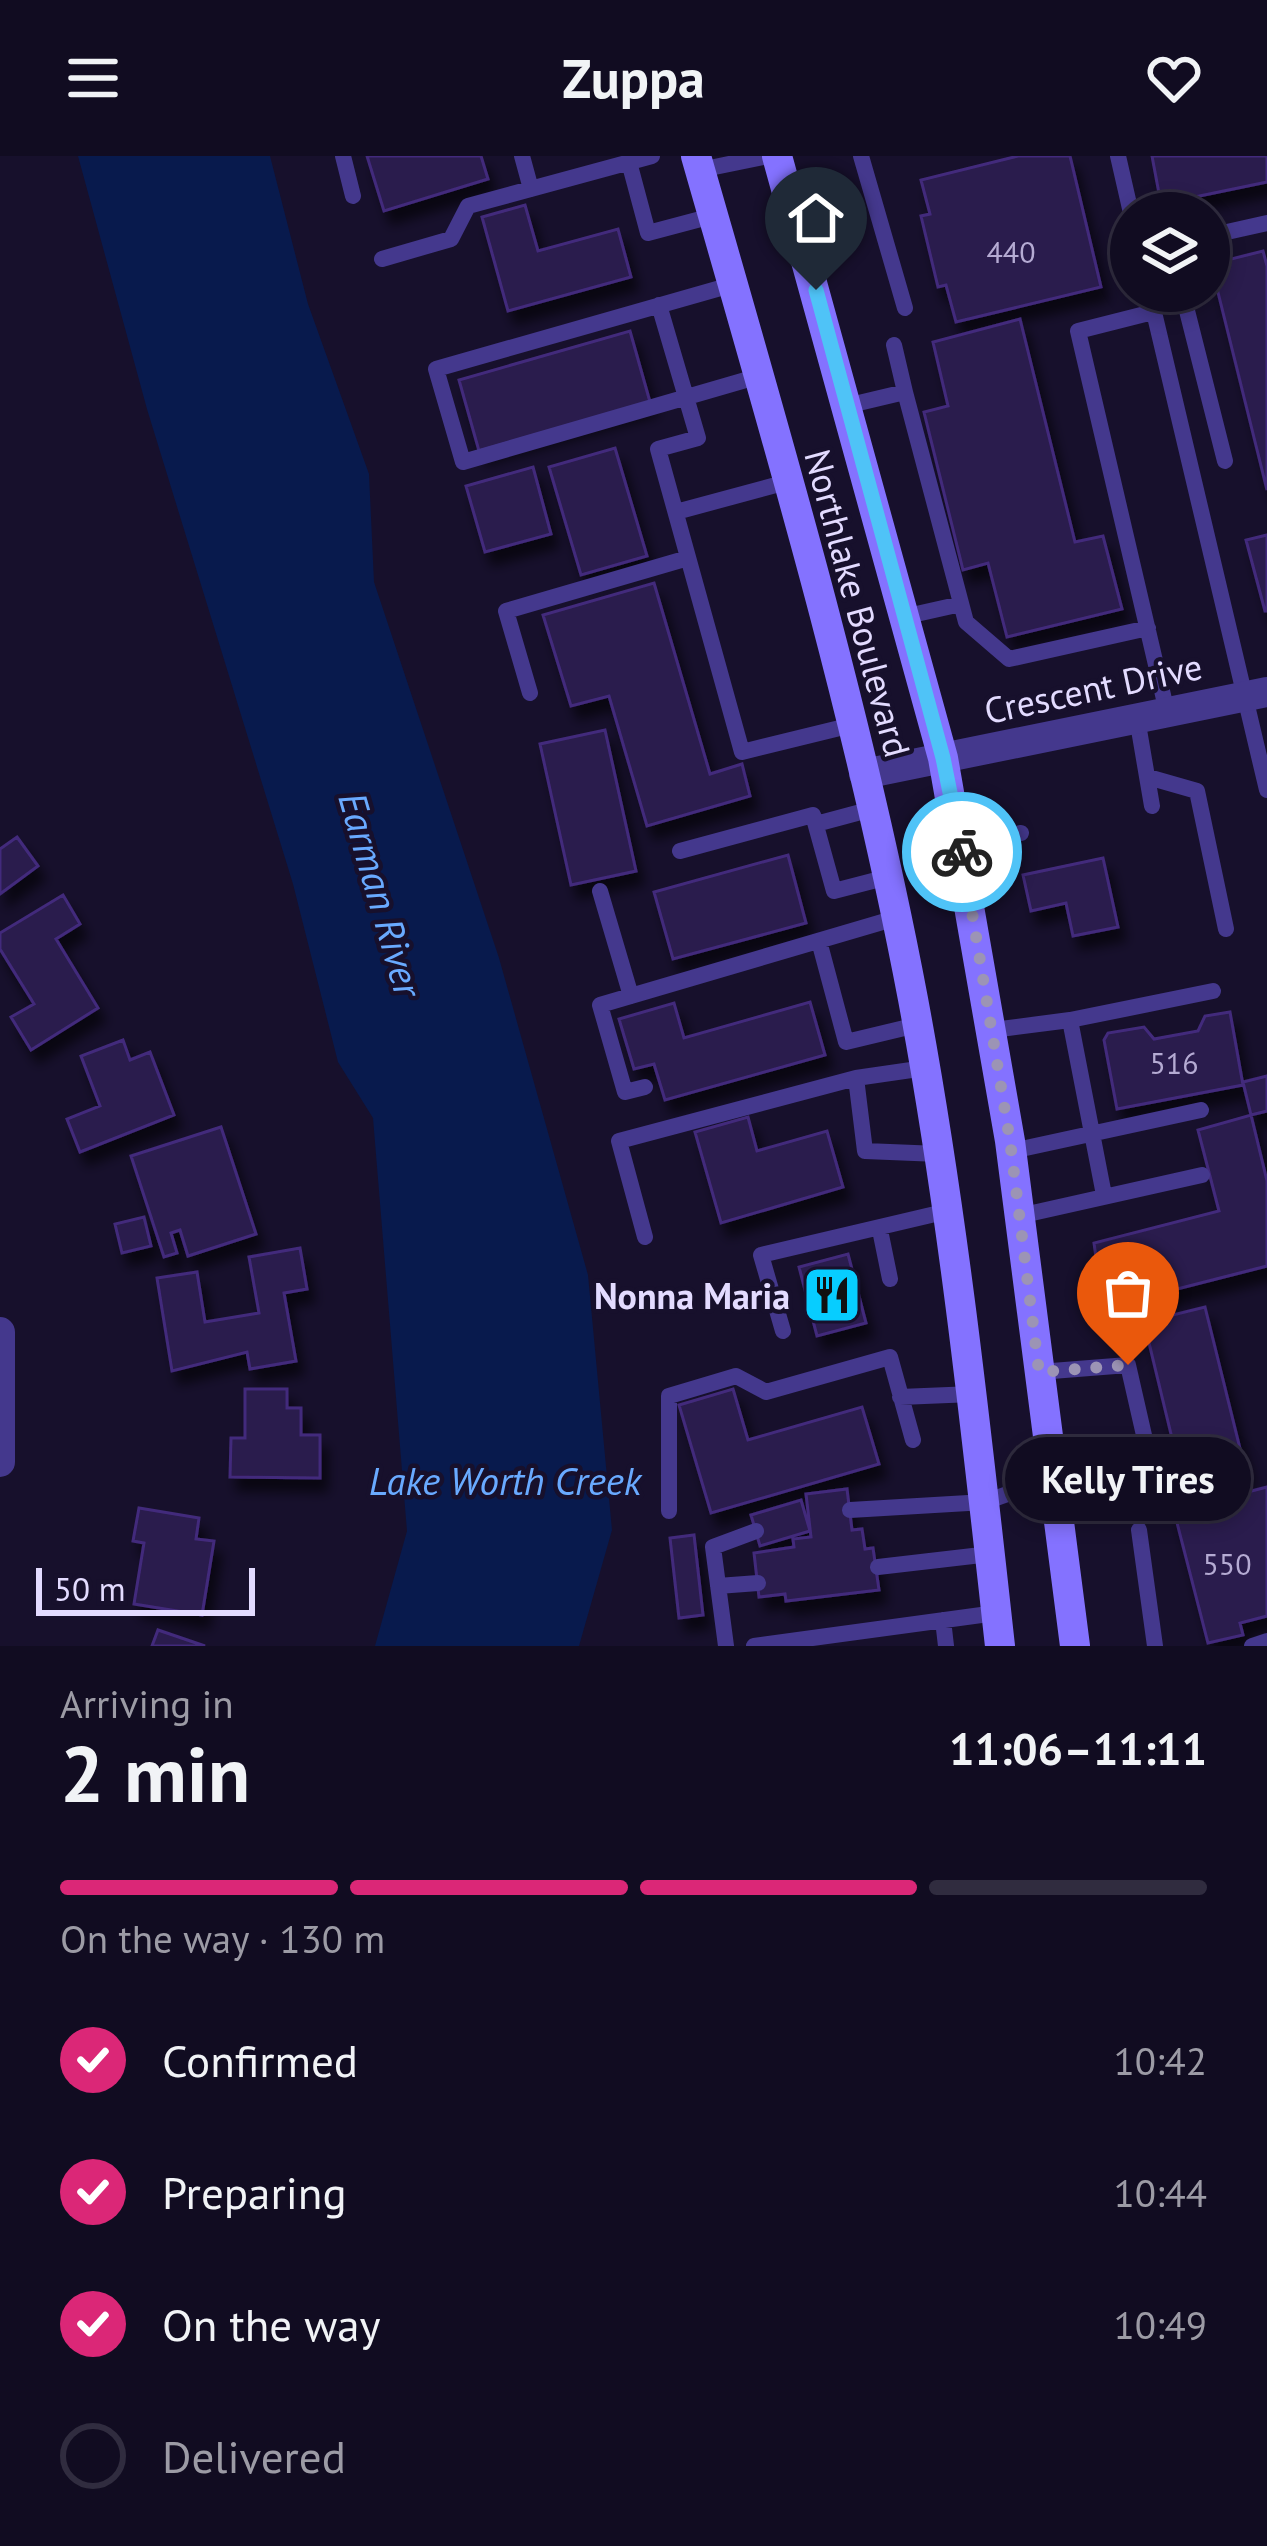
<!DOCTYPE html>
<meta charset="utf-8">
<style>
:root{--surface:#110c21;--page:#1a152a;--text:#f1f3f6;--muted:#9c9ba5;--line:#302c3f;--accent:#db2777}
body{margin:0;font-family:"PT Sans",sans-serif;background:var(--page);color:var(--text);height:100vh;display:flex;flex-direction:column;font-size:45px;white-space:nowrap}
*{box-sizing:border-box;margin:0}
p{font-size:39px;color:var(--muted)}
.icon{flex:none;width:66px;height:66px;fill:none;stroke:currentColor;stroke-width:2;stroke-linecap:round;stroke-linejoin:round}
.map{position:relative;height:1490px;overflow:hidden}
.panel{display:flex;flex-direction:column;background:var(--surface);flex:1}
.panel>*{flex:none}
.controls{position:absolute;left:1110px;top:36px;display:grid;gap:24px}
.controls a{display:grid;place-items:center;width:120px;height:120px;border-radius:50%;background:var(--surface);box-shadow:0 6px 18px #0003,0 0 0 3px var(--line);font-size:60px}
.scale{position:absolute;left:36px;bottom:30px;width:219px;box-sizing:border-box;padding-left:12px;border:6px solid #e3dbff;border-top:0;font-size:33px;line-height:42px;white-space:nowrap;color:#e3dbff;-webkit-text-stroke:9px #17102c;paint-order:stroke}
.pin{position:absolute;display:grid;place-items:center;width:102px;height:102px;color:#fff;margin:-123px -51px;border-radius:50% 50% 50% 0;rotate:-45deg;box-shadow:0 0 12px #0007}
.pin .icon{rotate:45deg}
.courier{position:absolute;display:grid;place-items:center;width:120px;height:120px;margin:-60px;border:9px solid #4fc3f7;border-radius:50%;background:#fff;color:#222;box-shadow:0 3px 15px #0007}
.bubble{position:absolute;height:84px;border-radius:42px;background:var(--surface);box-shadow:0 6px 18px #0003,0 0 0 3px var(--line);font-size:39px;font-weight:600;line-height:84px;text-align:center}
.head em{font-style:normal;font-weight:600}
.head div{display:flex;flex-direction:column-reverse}
.head{display:flex;align-items:center;justify-content:space-between;height:204px;padding:0 60px}
h1{font-size:78px;font-weight:600;line-height:90px}
.bar{display:grid;grid-template-columns:repeat(4,1fr);gap:18px 12px;align-content:center;height:144px;padding:0 60px}
.bar i{height:15px;border-radius:9px;background:var(--line)}
.bar .selected{background:var(--accent)}
.bar p{grid-column:span 4}
ol{padding:0 60px;list-style:none}
li{display:flex;align-items:center;gap:36px;height:132px}
li p{margin-inline-start:auto}
li .icon{padding:12px;border-radius:50%;background:var(--accent);color:#fff;stroke-width:4}
li:last-child{color:var(--muted)}
li i{width:66px;height:66px;border:6px solid var(--line);border-radius:50%}
header{display:flex;justify-content:space-between;align-items:center;height:156px;padding:0 60px;background:var(--surface);font-size:54px;font-weight:600}
.map>svg:first-child{display:block}
.water{fill:#081a4d}
.building{fill:#2a1b4e;stroke:#432b7b;stroke-width:3;filter:url(#shadow)}
.lines{fill:none;stroke-linecap:round;stroke-linejoin:round}
.service{stroke:#44388d;stroke-width:16}
.minor{stroke:#44388d;stroke-width:30}
.secondary{stroke:#8472ff;stroke-width:30}
.done{stroke:#9c94b5;stroke-width:12;stroke-dasharray:0 21.6}
.route{stroke:#4fc3f7;stroke-width:15}
.labels{text-anchor:middle;dominant-baseline:central;stroke-width:9;stroke-linejoin:round;paint-order:stroke}
.number-label{font-size:30px;fill:#b5abd3}
.street-label{font-size:36px;fill:#e3dbff;stroke:#17102c}
.poi-label{font-size:36px;font-weight:bold;fill:#e3dbff;stroke:#17102c;text-anchor:end}
.water-label{font-size:39px;font-style:italic;fill:#69aaff;stroke:#17102c}
</style>
<header><svg class="icon" aria-label="menu" viewBox="0 0 24 24"><path d="M4 6h16M4 12h16M4 18h16"/></svg>Zuppa<svg class="icon" aria-label="heart" viewBox="0 0 24 24"><path d="M12 20l-8-8c-3-5 5-10 8-4 3-6 11-1 8 4z"/></svg></header>
<div class="map">
<svg width="1267" height="1490" viewBox="0 0 1267 1490">
<defs>
<filter id="shadow"><feDropShadow dx="7" dy="13" stdDeviation="6" flood-color="#0009"/></filter>
</defs>
<rect width="100%" height="100%" fill="#17102c"/>
<path class="water" d="M78,0H270L308,148L369,318L374,426L499,802L588,1119L612,1374L579,1490H375L407,1375L373,962L338,906L293,728L147,253Z"/>
<path class="building" d="M367,0H481L488,23L384,55Z
M1018,0H1070L1101,131L956,166L946,129L938,131L921,60L930,58L921,24Z
M1152,0H1267V26L1161,48Z
M525,49L538,95L618,73L631,121L508,155L482,61Z
M1263,95L1267,110V334L1211,108Z
M1020,163L1075,386L1103,380L1122,453L1007,481L988,407L963,414L924,256L948,250L933,186Z
M630,175L650,246L479,295L459,224Z
M615,292L647,400L581,419L549,311Z
M533,311L551,378L485,396L466,330Z
M1267,379V455H1265L1246,384Z
M654,427L710,618L742,608L750,640L647,670L609,540L571,550L543,459Z
M605,574L636,715L571,729L540,588Z
M17,681L38,710L0,738V693Z
M788,699L806,767L673,803L654,736Z
M1103,702L1118,771L1073,780L1066,747L1031,755L1023,719Z
M63,739L80,768L56,783L98,852L31,894L11,861L34,848L0,793V777Z
M810,846L825,899L665,944L654,908L634,913L619,863L674,847L684,882Z
M1230,856L1243,929L1117,953L1104,884L1108,877L1144,871L1154,883L1198,875L1205,860Z
M123,884L130,904L150,896L174,959L80,996L67,963L100,950L81,900Z
M1267,920V955L1251,959L1243,926Z
M1251,959L1267,1025V1110L1103,1152L1094,1087L1219,1055L1198,974Z
M748,961L757,995L827,975L843,1031L721,1067L695,976Z
M221,971L256,1078L188,1100L180,1074L171,1077L177,1097L164,1101L131,1000Z
M144,1061L151,1090L122,1097L115,1068Z
M300,1092L307,1133L284,1137L296,1205L250,1213L247,1196L172,1215L157,1122L197,1116L205,1166L259,1157L249,1101Z
M848,1098L866,1167L817,1180L799,1111Z
M1205,1151L1246,1317L1184,1332L1144,1166Z
M245,1233H287V1252H301V1279H320V1322L230,1321L231,1282H245Z
M733,1233L748,1284L862,1251L879,1308L711,1357L679,1249Z
M1267,1331V1460L1240,1467L1243,1479L1208,1487L1174,1355Z
M847,1333L852,1374L862,1373L865,1393L873,1392L879,1434L786,1445L785,1438L759,1441L754,1397L794,1391L793,1383L811,1381L806,1338Z
M801,1344L810,1375L760,1390L751,1359Z
M139,1352L199,1362L196,1383L214,1385L202,1459L134,1448L144,1387L133,1385Z
M694,1379L703,1459L679,1462L670,1382Z
M158,1474L205,1490H152Z"/>
<g class="lines">
<path class="service" d="M343,0L353,40
M522,0L531,33
M861,0L905,152
M1118,0L1131,57
M629,6L648,77L712,60
M700,14L768,0
M1209,80L1267,67
M382,103L451,83L468,50L652,0
M731,129L436,213L463,306L756,221
M1149,135L1267,634
M1182,135L1225,305
M659,149L698,282L658,293L742,596L852,569
M1153,156L1078,175L1167,556
M894,189L905,236
M846,250L905,236L966,466L1009,503L1148,472
M676,356L787,326
M903,461L961,448
M530,537L506,455L688,402
M1137,562L1152,650
M1148,621L1197,635L1226,773
M816,668L872,653
M960,687L1021,677
M680,695L813,659L834,735L888,721
M600,735L631,840
M819,785L846,886L917,869
M1070,864L1213,835
M993,874L1070,864L1104,1039
M925,912L856,922L865,995L939,998
M645,931L625,936L600,849L896,762
M1012,995L1201,954
M1019,1060L1202,1019
M880,1074L890,1123
M645,1081L619,985L856,922
M783,1175L761,1099L948,1055
M900,1241L973,1238
M850,1354L985,1346L1053,1322L1151,1310L1128,1209L1039,1216
M669,1355V1240L736,1220L766,1236L890,1201L913,1284
M1139,1374L1155,1490
M878,1411L990,1398
M718,1430L758,1427
M943,1464L946,1490
M726,1490L713,1391L756,1375
M754,1490L996,1457
M1252,1490L1267,1485"/>
<path class="minor" d="M864,618L1267,536
M0,1176V1306"/>
<path class="secondary" d="M696,0C776,279 859,558 913,843C953,1057 976,1273 1000,1490
M777,0L943,602L1010,985L1075,1490"/>
</g>
<g class="lines">
<path class="done" d="M962,696L1010,985L1039,1216L1128,1209"/>
<path class="route" d="M816,134L943,602L962,696"/>
</g>
<defs>
<symbol id="restaurant-square" viewBox="-11 -11 22 22"><rect x="-9" y="-9" width="18" height="18" rx="4" fill="#07cdff" stroke="#17102c"/><path d="M-5-6h1v4h1v-4h1v4h1v-4h1v5L-1.5 .5V6h-2V.5L-5-1ZM5-6V6H3V1.5H1.5Q1.5-4 5-6Z" fill="#111"/></symbol>
</defs>
<g fill-rule="evenodd">
<use href="#restaurant-square" x="799" y="1106" width="66" height="66"/>
</g>
<g class="labels">
<g class="number-label">
<text x="1011" y="95">440</text>
<text x="1174" y="906">516</text>
<text x="1227" y="1407">550</text>
</g>
<g class="street-label">
<text transform="translate(858 447) rotate(75)">Northlake Boulevard</text>
<text transform="translate(1093 532) rotate(-12)">Crescent Drive</text>
</g>
<g class="poi-label">
<text x="790" y="1139">Nonna Maria</text>
</g>
<g class="water-label">
<text transform="translate(381 738) rotate(74)">Earman River</text>
<text x="505" y="1324">Lake Worth Creek</text>
</g>
</g>
</svg>
<div class="controls">
<a><svg class="icon" aria-label="layers" viewBox="0 0 24 24"><path d="M12 4l9 5-9 5-9-5zM3 14l9 5 9-5"/></svg></a>
</div>
<div class="scale">50 m</div>
<div class="pin" style="left:1128px;top:1209px;background:#ea580c"><svg class="icon" aria-label="bag" viewBox="0 0 24 24"><path d="M5 8h14l-1 12H6zM9 8a3 3 0 0 1 6 0"/></svg></div>
<div class="pin" style="left:816px;top:134px;background:#1f2937"><svg class="icon" aria-label="home" viewBox="0 0 24 24"><path d="M3 11l9-7 9 7M6 9v11h12V9"/></svg></div>
<div class="courier" style="left:962px;top:696px"><svg class="icon" aria-label="bike" viewBox="0 0 24 24"><circle cx="6" cy="16" r="4"/><circle cx="18" cy="16" r="4"/><path d="M6 16l4-8h5l3 8M10 8l3 8H6M13 5h3"/></svg></div>
<div class="bubble" style="left:1005px;top:1281px;width:246px">Kelly Tires</div>
</div>
<section class="panel">
<div class="head"><div><h1>2 min</h1><p>Arriving in</p></div><em>11:06–11:11</em></div>
<div class="bar"><i class="selected"></i><i class="selected"></i><i class="selected"></i><i></i><p>On the way · 130 m</p></div>
<ol>
<li><svg class="icon" aria-label="check" viewBox="0 0 24 24"><path d="M5 12l5 5 9-10"/></svg>Confirmed<p>10:42</p></li>
<li><svg class="icon" aria-label="check" viewBox="0 0 24 24"><path d="M5 12l5 5 9-10"/></svg>Preparing<p>10:44</p></li>
<li><svg class="icon" aria-label="check" viewBox="0 0 24 24"><path d="M5 12l5 5 9-10"/></svg>On the way<p>10:49</p></li>
<li><i></i>Delivered</li>
</ol>
</section>
